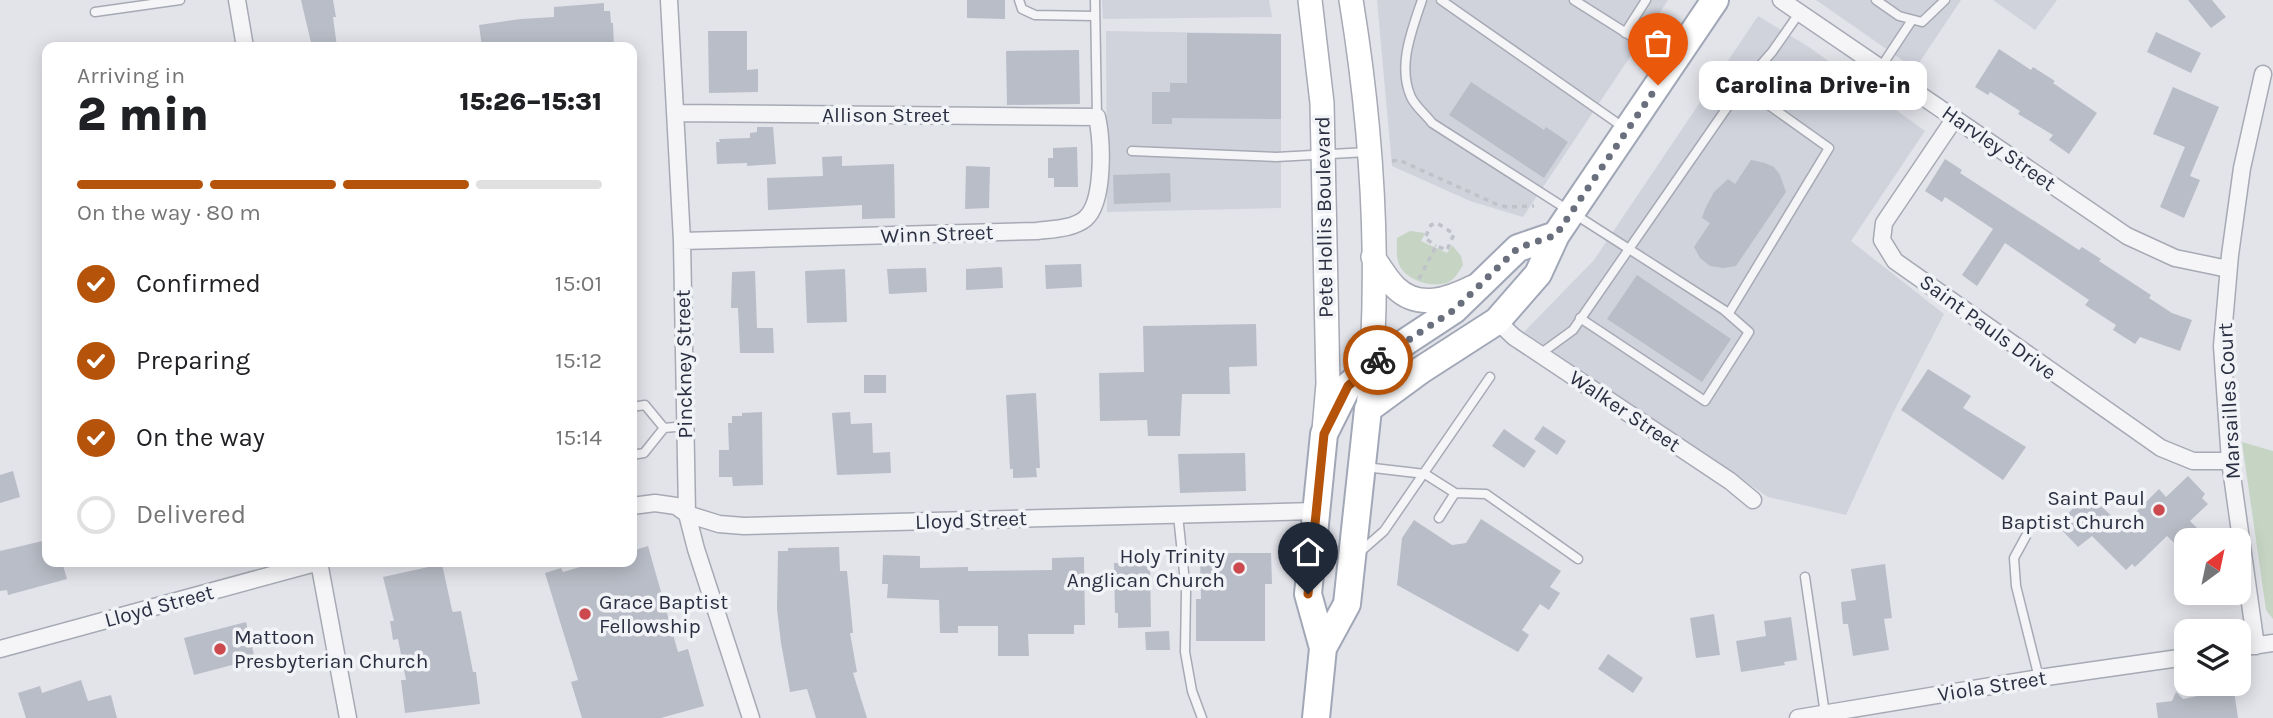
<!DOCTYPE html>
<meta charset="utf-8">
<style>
:root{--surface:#fff;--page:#f6f6f6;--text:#202124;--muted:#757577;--line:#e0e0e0;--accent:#b45309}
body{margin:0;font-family:Karla,sans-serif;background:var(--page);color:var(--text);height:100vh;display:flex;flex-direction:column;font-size:26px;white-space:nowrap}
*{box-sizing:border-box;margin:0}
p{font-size:23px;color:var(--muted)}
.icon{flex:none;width:38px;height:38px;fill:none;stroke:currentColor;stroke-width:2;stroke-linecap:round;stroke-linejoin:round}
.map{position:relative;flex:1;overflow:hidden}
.sheet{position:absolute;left:42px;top:42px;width:595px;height:525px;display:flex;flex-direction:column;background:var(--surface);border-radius:14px;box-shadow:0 4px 18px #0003}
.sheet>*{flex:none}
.needle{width:46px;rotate:33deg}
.fabs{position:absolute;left:2174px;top:528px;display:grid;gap:14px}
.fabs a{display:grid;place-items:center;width:77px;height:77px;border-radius:14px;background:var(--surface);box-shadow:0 4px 18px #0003;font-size:35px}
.pin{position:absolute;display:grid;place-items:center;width:60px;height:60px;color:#fff;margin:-72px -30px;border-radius:50% 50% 50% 0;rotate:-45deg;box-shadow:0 0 7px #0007}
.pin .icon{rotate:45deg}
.courier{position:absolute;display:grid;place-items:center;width:70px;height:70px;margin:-35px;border:5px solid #b45309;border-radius:50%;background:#fff;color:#222;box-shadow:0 2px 9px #0007}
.bubble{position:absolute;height:49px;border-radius:14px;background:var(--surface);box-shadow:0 4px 18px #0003;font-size:23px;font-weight:800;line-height:49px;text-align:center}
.headline em{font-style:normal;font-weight:800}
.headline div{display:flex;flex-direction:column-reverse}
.headline{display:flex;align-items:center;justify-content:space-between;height:119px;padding:0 35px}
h1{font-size:46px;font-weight:800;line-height:52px}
.bar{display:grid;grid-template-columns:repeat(4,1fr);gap:10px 7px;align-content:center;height:84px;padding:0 35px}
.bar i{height:9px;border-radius:5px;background:var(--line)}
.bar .selected{background:var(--accent)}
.bar p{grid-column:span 4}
ol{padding:0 35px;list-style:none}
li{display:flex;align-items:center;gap:21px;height:77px}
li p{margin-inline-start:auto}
li .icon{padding:7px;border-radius:50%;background:var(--accent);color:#fff;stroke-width:4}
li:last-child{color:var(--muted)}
li i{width:38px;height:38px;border:4px solid var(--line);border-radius:50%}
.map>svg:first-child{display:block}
.built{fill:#d0d3dc}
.green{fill:#c5d4c3}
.building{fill:#b9bdc7}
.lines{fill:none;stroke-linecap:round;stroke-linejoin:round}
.lane-casing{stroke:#a7aab4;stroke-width:11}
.street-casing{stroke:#a7aab4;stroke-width:19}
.secondary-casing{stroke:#a7aab4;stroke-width:26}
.primary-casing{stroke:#a1a7b6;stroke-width:30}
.path{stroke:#c0c2c9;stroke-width:3.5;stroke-dasharray:5 5;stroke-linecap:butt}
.lane{stroke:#f5f5f8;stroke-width:8}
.street{stroke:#f5f5f8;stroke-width:16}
.secondary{stroke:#fff;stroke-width:23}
.primary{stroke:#fff;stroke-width:26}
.done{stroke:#6a6f7d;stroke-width:7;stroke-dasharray:0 12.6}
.route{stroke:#b45309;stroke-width:9}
.poi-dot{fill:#cc4a4e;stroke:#f2f3f7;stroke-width:2.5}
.labels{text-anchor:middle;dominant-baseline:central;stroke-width:7;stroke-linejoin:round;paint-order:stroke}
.street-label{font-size:21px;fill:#2a3042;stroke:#f2f3f7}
.poi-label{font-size:21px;fill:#2a3042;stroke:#f2f3f7;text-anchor:end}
</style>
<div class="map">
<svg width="2273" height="718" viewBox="0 0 2273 718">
<rect width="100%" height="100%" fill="#e2e4ea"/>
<path class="built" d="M1102,0H1269L1272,17L1103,19Z
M1377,0H1668L1523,217L1470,201L1392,166Z
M1816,0H1961L1915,69Z
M1993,0H2057L2035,30Z
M1758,16L1809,47L1925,131L1851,241L1944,314L1893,413L1846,515L1768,497L1524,332L1594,260Z
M1106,31L1281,34V208L1107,212Z"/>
<path class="green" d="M1410,231L1425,233L1421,241L1447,253L1452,245L1461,256L1463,265C1459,271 1456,278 1449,282C1433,289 1402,280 1398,261C1396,254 1397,245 1397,238Z
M2242,442L2273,451V619L2266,610Z"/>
<path class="building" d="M301,0H333L336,17H333L337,47H312Z
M967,0H1005V19L967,18Z
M2188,0H2212L2226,17L2211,28Z
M604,3V11H610L611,23H613L614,47H482L479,25L521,19L554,17V7Z
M708,31H747V70L758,69V92L709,93Z
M2156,32L2201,53L2191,73L2147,52Z
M1187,33L1281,34V119L1172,118V124H1152V92H1170V83H1187Z
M1999,49L2031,70L2033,67L2055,81L2053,83L2097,113L2069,154L2049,140L2053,135L2018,114L2020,111L1990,92L1988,95L1975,87Z
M1079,50L1080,104L1007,105L1006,51Z
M1471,82L1544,130L1546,127L1568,142L1544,178L1449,115Z
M2173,87L2219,107L2190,176L2200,180L2184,218L2160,207L2185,147L2153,134Z
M757,127H773L776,164L747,166V163L717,164L716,142H720L719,139L750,138V133L757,132Z
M1077,147L1078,187H1054V178H1048V158H1053V148Z
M842,156V166L894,164L895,218L862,219V205L768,210L767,178L823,176L822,157Z
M1945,159L1962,170L1960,173L2079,250L2082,247L2101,259L2099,261L2151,295L2149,298L2172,313L2192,320L2180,351L2140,337L2135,344L2113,330L2116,325L2085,305L2089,300L2005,243L1977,286L1962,275L1993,229L1945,197L1942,202L1925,191Z
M1751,160L1765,163L1774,167L1780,175L1786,192L1736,266L1723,268L1710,266L1700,258L1694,247L1710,223L1702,218L1705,209L1714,192L1728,179L1735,184Z
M966,166L990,167L989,208L965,209Z
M1170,173L1171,202L1114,204L1113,175Z
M1081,264L1082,287L1046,289L1045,265Z
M1000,267L1002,268L1003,288L966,290V269Z
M926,268L927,292L889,294L887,269Z
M845,269L847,322L807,323L805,271Z
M755,271L757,328H773L774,353H740L738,308H731L732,272Z
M1637,275L1731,339L1702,382L1607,319Z
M1256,324L1257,366L1229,367L1230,394H1182L1180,436H1148L1147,420L1100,421L1099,373L1144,372L1143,326Z
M1928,369L1971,396L1963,408L2026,447L2003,480L1901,410Z
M864,375H886V393H864Z
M1036,393L1040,468H1036L1037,477L1013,478V469H1010L1006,395Z
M762,412L763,485L733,486L732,477H719V450H729L728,423H732V416H742V413Z
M850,412L851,424L872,423L873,453L890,452L891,473L837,475L832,413Z
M1543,426L1566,441L1557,455L1534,439Z
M1504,429L1536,451L1524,468L1492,446Z
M1245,453L1246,491L1180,493L1178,454Z
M13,471L20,497L0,503V475Z
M2188,476L2205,494L2202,498L2208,504L2190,521L2210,541H2186V555L2167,536L2135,567L2132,564L2126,570L2092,536L2078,547L2057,525L2083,498L2091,506L2096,501L2122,526L2159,489L2166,497Z
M1481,519L1561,571L1550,587L1560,593L1549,610L1540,604L1522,630L1529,635L1518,652L1397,585L1402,538L1414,520L1452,545L1466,543Z
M47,540V562H62L67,579L8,595L7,590L0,591V551Z
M648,546L678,652L688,649L704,706L661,718H582L571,682L578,680L545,573L561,568L563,572L597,562H632V551Z
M839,547L840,571H847L853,633H850L857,672L853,673L867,718H816L807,689L790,692L781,643L777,609L778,551H788V548Z
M1221,553H1271L1272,584H1265V641H1196V599H1201L1200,558L1221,557Z
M883,555L920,556V568L968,567V571L1052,570V558L1084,557L1085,625H1074V634H1028L1029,656H998V626H958V633H940L939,600L887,598L888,584H882Z
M1150,562L1151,627L1118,628V613H1115L1114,563Z
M442,564L452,610L453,612L461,611L473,672H476L480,704L405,713L401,680H406L398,639L393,640L390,621H394L383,577Z
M1885,564L1892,618L1884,619L1889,650L1853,656L1848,624H1843L1841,602L1856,600L1851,569Z
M1714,614L1720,655L1696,658L1690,618Z
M1791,617L1797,660L1784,662L1785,665L1741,672L1736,641L1766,636L1764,621Z
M246,622L255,659L194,675L184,638Z
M1169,631L1170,650H1146L1145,632Z
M1608,654L1643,678L1633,693L1598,669Z
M81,680L88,701L111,695L117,718H26L18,693L40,686L42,693Z
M2222,691V693L2234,691L2238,718H2158L2156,703L2172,701L2176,692L2183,699Z"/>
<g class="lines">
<defs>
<path id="lane" d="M1019,0L1022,9L1035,15L1094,16
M1095,0L1097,117
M1422,0C1412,30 1397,66 1411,97C1415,106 1426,115 1432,123L1629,249L1573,330L1540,354
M1441,0L1623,127
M1574,0L1669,60
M1876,0L1899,16L1922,22L1945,0
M95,12L180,0
M1625,33L1646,0
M1881,67L1912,20
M1132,151L1276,157L1368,152
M1729,313L1829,148L1742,86
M1580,318L1705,401L1749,332L1724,310L1629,249L1742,86L1772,52L1800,12
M632,407L645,405L664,428
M632,455L644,453L664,428L686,426
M1365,467L1425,474L1455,493L1486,494L1578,559
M1178,515L1186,592L1185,652L1192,691L1202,718
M1439,518L1455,493
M2026,536L2014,558L2016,586L2039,678
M1360,552L1384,531L1490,377
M1805,577L1825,714"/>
<path id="street" d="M237,0L245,47
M669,0L682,241L687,514L696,549L751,718
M1781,0L2127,236L2175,258L2228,269
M675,113L1097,117C1102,140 1105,202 1085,219C1072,229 1053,229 1037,231L682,241
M1955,118L1884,223L1882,240L1895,261L2161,448L2193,461H2230
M1497,321L1514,337L1730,481L1753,500
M632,506L655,503L676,506L687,514L719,524L744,526L1315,511
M319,562L348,718
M2256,646L2230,461L2222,346L2230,255L2242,168L2263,74
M2238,648L2273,643
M0,649L319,562
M1798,718L2039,678L2186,657"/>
<path id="secondary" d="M1310,0L1322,103L1328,384L1324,430
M1351,0C1373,134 1381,274 1368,409
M1373,257C1380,267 1387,280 1396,288C1419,310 1449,299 1473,287"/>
<path id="primary" d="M1323,648L1347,604L1368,409L1421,370L1497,321L1538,274L1556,235L1715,0
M1316,718L1323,648L1308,594L1324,434L1348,386L1372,364L1454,310L1518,248L1556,235"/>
</defs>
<use href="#lane" class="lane-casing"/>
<use href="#street" class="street-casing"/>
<use href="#secondary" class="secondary-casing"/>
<use href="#primary" class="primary-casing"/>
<path class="path" d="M1392,161L1399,160L1496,204L1507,207L1534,206
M1419,279L1436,246L1447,250L1454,234L1437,223L1431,225L1425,238L1436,246"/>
<use href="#lane" class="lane"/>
<use href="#street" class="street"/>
<use href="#secondary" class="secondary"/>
<use href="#primary" class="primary"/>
</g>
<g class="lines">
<path class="done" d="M1378,360L1454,310L1518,248L1556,235L1658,85"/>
<path class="route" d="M1308,594L1324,434L1348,386L1378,360"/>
</g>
<g class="poi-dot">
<circle cx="2159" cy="510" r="7"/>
<circle cx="1239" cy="568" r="7"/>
<circle cx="585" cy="614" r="7"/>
<circle cx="220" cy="649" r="7"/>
</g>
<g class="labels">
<g class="street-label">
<text x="886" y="115">Allison Street</text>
<text transform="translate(1999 148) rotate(35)">Harvley Street</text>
<text transform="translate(1324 217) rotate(-91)">Pete Hollis Boulevard</text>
<text transform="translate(937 234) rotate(-2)">Winn Street</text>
<text transform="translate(1988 327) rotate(36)">Saint Pauls Drive</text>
<text transform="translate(684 364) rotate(-91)">Pinckney Street</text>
<text transform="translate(2229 401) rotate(-93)">Marsailles Court</text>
<text transform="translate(1625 411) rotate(34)">Walker Street</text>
<text transform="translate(971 520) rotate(-2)">Lloyd Street</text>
<text transform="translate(159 606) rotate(-15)">Lloyd Street</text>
<text transform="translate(1992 686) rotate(-9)">Viola Street</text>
</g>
<g class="poi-label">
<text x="2145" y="498">Saint Paul<tspan x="2145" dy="24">Baptist Church</tspan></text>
<text x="1225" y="556">Holy Trinity<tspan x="1225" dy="24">Anglican Church</tspan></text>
<text x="599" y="602" text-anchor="start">Grace Baptist<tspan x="599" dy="24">Fellowship</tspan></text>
<text x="234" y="637" text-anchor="start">Mattoon<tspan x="234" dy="24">Presbyterian Church</tspan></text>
</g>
</g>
</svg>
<div class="fabs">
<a><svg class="needle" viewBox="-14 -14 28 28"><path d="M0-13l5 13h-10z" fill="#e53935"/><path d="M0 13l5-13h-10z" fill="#757577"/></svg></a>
<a><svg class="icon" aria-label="layers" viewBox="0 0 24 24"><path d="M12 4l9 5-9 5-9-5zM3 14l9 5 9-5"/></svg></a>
</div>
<div class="pin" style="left:1658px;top:85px;background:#ea580c"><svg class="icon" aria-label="bag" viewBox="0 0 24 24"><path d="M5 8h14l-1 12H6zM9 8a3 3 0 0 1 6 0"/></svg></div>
<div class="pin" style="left:1308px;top:594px;background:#1f2937"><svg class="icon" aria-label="home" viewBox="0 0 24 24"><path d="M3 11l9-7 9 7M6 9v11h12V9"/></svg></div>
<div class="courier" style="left:1378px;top:360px"><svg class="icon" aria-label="bike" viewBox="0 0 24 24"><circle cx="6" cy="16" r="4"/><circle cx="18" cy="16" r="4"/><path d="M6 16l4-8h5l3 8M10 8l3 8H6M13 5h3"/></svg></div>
<div class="bubble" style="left:1699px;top:61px;width:228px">Carolina Drive-in</div>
<section class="sheet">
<div class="headline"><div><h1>2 min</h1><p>Arriving in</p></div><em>15:26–15:31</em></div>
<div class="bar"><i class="selected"></i><i class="selected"></i><i class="selected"></i><i></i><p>On the way · 80 m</p></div>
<ol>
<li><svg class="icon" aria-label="check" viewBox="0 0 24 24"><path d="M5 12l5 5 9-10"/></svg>Confirmed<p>15:01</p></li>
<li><svg class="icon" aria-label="check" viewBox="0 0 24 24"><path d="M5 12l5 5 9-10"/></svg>Preparing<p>15:12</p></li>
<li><svg class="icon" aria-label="check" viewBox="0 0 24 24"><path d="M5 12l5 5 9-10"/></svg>On the way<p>15:14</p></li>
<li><i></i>Delivered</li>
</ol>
</section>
</div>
